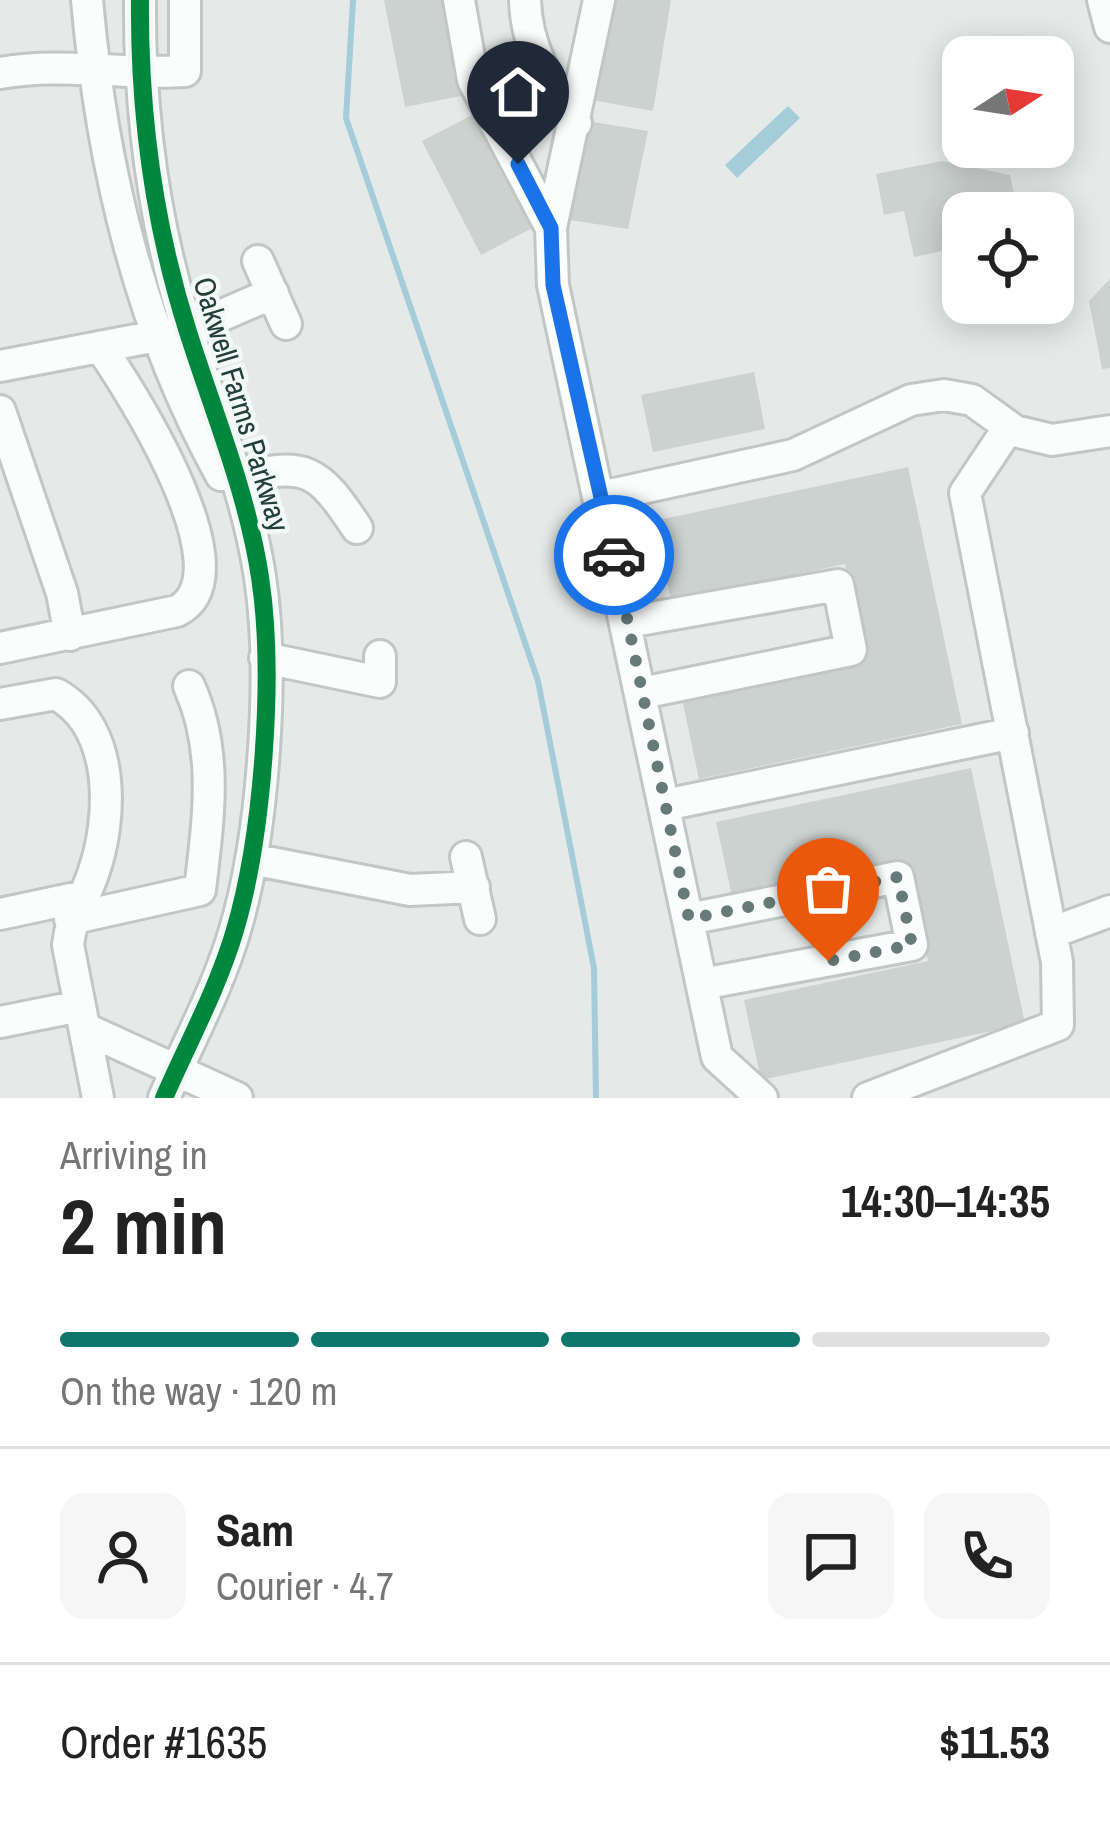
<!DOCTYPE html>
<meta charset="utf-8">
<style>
:root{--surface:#fff;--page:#f6f6f6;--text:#222;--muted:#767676;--line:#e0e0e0;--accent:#0f766e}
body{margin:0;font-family:"Archivo Narrow",sans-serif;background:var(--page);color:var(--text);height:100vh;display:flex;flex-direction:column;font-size:45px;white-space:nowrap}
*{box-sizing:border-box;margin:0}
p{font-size:39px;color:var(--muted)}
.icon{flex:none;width:66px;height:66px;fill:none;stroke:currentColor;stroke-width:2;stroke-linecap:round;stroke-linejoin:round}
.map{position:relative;height:1098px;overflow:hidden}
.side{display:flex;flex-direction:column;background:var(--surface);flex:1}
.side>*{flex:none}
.needle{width:78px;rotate:78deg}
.buttons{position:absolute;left:942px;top:36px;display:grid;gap:24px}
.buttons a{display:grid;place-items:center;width:132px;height:132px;border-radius:24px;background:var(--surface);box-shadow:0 6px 30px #0003;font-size:60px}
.pin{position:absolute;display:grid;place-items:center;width:102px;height:102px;color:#fff;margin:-123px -51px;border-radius:50% 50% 50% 0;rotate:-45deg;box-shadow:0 0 12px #0007}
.pin .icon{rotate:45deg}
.courier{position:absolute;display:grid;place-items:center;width:120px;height:120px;margin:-60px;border:9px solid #1a73e8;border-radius:50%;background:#fff;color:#222;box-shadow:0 3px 15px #0007}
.overview em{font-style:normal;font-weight:700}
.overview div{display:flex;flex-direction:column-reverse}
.overview{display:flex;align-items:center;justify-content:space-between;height:204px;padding:0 60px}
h1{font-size:78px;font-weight:700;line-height:90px}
.bar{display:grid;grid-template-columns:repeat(4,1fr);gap:18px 12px;align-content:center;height:144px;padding:0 60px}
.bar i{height:15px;border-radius:9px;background:var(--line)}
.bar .on{background:var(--accent)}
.bar p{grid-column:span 4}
.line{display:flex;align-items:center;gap:30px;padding:0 60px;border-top:3px solid var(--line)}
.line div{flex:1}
.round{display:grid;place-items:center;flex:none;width:126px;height:126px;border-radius:24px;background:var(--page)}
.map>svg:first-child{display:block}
.water{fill:#a5ccd9}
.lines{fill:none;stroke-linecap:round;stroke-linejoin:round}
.stream{stroke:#a5ccd9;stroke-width:6}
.building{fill:#ccd2d0}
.minor-casing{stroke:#c2c7c5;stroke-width:36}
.minor{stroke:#fbfcfc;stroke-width:30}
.cycleway-casing{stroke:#f3f9f7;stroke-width:26}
.cycleway{stroke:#00873e;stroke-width:18}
.done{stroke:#667b77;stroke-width:12;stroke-dasharray:0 21.6}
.route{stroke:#1a73e8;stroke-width:15}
.labels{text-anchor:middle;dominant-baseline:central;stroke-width:9;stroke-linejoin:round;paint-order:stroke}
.street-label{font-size:30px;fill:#223f3a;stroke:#f3f9f7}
</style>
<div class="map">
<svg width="1110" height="1098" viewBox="0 0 1110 1098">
<rect width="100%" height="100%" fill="#e5eae8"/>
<path class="water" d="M788,106L800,118L737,178L725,165Z"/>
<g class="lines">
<path class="stream" d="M353,0L346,118L538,681L594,968L596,1098"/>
</g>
<path class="building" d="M384,0H448L466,95L405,107Z
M608,0H671L653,111L592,100Z
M478,112L536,226L481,255L422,141Z
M587,121L648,131L628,229L570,220Z
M942,161L1010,175L1018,213H963V229L944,233L947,250L914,257L904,211L884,215L876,174Z
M1110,279V368L1102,369L1089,301Z
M754,372L765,429L653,452L641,395Z
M908,467L962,724L699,779L682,699L865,660L845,564L671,601L654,521Z
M971,768L1025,1024L761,1080L744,1000L928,961L907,865L733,901L716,822Z"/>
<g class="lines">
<defs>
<path id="minor" d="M87,0C102,168 140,328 221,475
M140,0C139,113 154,225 188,332C214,414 247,492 260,577C275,675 263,835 235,930C218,988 188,1043 164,1098
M459,0L473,80L551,228
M525,0C526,46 549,86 576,123
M599,0L551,228L553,285L717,1057L762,1098
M1103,0L1110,27
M0,73C61,62 123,75 185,71V0
M258,261L286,324
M0,366L188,330L273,293
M0,411L62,593L70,635
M238,478C307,462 318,469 357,528
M601,497L793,455L911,400L944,395L972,400L1015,431L1052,440L1110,431
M628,622L838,585L851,650L642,693
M0,648L177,611C249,574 130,391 102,349
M265,658L380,682V656
M0,704L56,694C116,727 113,818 93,874C84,900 71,916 68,945L98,1098
M665,805L1013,733
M466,857L480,919
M251,859L410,890L474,887
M0,914L80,897
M70,919L200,890C208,820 219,752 189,686
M689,919L898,877L912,945L702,984
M1051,933L1110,911
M0,1022L80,1006
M88,1030L237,1098
M868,1098L1058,1025L1057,962L965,493L1009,427"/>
</defs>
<use href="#minor" class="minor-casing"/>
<use href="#minor" class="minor"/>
<defs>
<path id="cycleway" d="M140,0C139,113 154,225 188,332C214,414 247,492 260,577C275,675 263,835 235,930C218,988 188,1043 164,1098"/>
</defs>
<use href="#cycleway" class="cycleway-casing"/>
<use href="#cycleway" class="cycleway"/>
</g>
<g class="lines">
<path class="done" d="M614,555L689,919L898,877L912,945L828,961"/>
<path class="route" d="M518,164L551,228L553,285L614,555"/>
</g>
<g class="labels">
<g class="street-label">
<text transform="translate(242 404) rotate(73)">Oakwell Farms Parkway</text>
</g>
</g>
</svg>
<div class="buttons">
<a><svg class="needle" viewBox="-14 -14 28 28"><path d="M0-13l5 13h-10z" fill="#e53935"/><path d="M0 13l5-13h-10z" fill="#767676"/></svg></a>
<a><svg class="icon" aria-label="locate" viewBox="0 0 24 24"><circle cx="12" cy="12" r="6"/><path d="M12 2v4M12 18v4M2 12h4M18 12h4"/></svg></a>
</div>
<div class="pin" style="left:828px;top:961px;background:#ea580c"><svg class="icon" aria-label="bag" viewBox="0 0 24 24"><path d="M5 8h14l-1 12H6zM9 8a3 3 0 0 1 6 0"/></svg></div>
<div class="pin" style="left:518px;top:164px;background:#1f2937"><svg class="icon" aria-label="home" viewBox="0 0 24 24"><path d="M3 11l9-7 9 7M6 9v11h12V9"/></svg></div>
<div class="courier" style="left:614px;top:555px"><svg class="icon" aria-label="car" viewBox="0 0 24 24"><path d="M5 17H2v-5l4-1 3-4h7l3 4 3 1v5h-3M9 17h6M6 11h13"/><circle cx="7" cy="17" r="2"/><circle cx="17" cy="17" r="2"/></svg></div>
</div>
<section class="side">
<div class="overview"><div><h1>2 min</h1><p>Arriving in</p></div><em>14:30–14:35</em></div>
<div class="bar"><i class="on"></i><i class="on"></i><i class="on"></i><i></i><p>On the way · 120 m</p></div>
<div class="line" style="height:216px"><a class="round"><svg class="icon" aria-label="person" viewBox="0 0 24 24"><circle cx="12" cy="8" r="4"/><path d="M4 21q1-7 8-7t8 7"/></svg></a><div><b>Sam</b><p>Courier · 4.7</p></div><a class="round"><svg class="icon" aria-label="chat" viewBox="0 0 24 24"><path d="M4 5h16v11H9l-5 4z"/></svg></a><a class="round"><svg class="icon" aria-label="phone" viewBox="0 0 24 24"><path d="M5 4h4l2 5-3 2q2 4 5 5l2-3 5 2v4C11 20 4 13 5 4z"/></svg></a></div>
<div class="line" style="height:156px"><div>Order #1635</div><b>$11.53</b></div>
</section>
